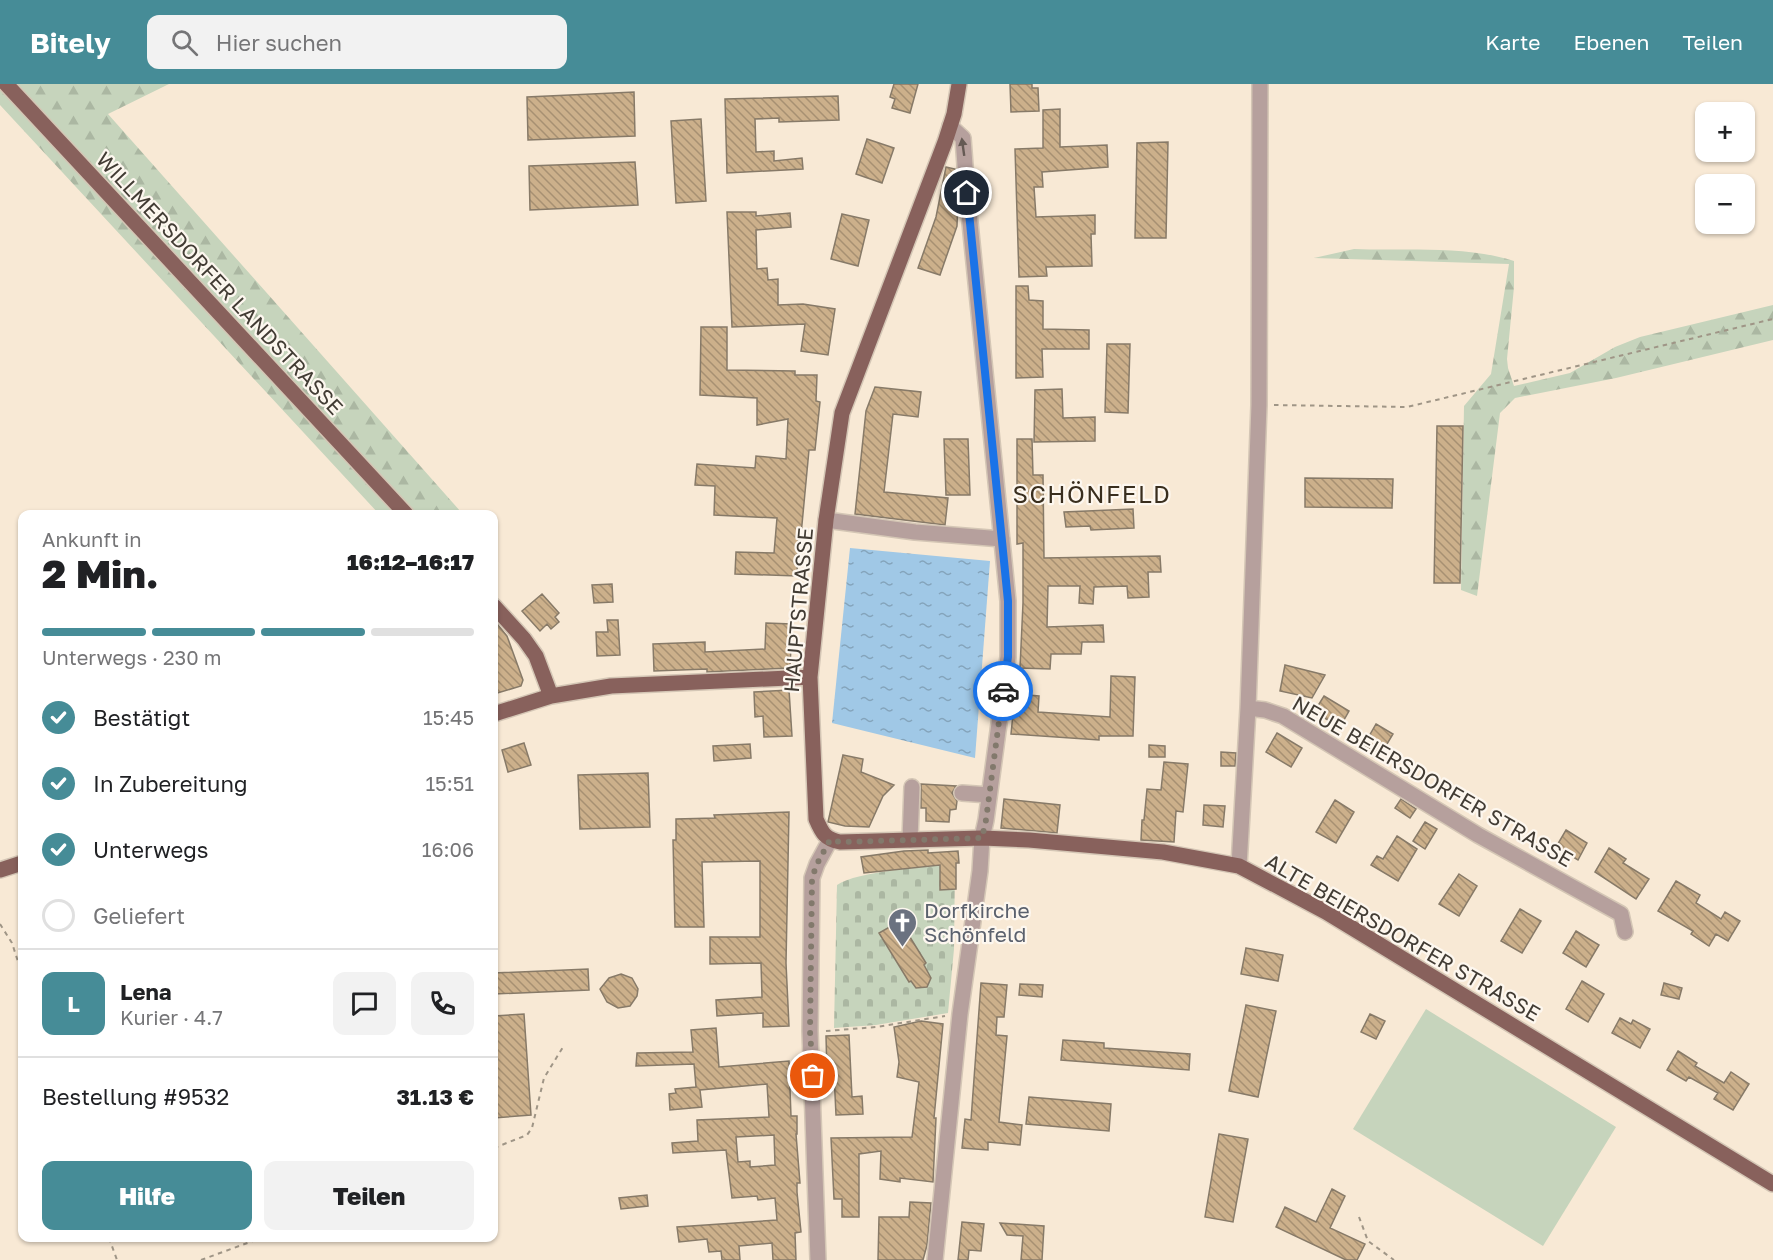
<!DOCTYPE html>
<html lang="de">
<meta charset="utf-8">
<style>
:root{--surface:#fff;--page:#f2f2f2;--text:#202124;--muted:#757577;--line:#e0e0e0;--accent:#468c97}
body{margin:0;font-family:"Golos Text",sans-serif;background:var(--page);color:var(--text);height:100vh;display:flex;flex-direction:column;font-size:22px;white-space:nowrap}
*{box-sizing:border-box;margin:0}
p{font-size:20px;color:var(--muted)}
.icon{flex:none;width:33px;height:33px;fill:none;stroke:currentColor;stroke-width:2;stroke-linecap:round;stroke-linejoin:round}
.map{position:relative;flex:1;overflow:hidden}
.sheet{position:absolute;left:18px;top:426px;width:480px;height:732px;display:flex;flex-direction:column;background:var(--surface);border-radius:12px;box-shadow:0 2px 4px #0004}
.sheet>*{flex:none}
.controls{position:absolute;left:1695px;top:18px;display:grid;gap:12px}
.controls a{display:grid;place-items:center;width:60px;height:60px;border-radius:12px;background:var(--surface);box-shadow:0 2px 4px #0004;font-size:30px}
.pin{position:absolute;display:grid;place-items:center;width:51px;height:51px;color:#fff;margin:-26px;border:3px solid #fff;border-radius:50%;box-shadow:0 2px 6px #0007}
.courier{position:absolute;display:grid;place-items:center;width:60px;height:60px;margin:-30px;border:4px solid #1a73e8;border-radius:50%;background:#fff;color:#222;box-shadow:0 2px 8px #0007}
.headline em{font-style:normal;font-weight:800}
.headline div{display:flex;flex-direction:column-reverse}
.headline{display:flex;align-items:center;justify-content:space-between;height:102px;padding:0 24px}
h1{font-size:39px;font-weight:800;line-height:45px}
.bar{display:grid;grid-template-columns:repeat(4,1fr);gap:9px 6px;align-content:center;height:72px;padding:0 24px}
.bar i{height:8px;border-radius:4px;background:var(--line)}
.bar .selected{background:var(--accent)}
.bar p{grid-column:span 4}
.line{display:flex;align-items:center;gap:15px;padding:0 24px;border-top:2px solid var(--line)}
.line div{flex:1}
.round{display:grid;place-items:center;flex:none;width:63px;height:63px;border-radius:12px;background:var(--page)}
ol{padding:0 24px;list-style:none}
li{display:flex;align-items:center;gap:18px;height:66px}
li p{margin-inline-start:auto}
li .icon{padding:6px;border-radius:50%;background:var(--accent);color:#fff;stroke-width:4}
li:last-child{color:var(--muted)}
li i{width:33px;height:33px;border:3px solid var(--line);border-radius:50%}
.cta{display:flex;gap:12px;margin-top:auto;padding:12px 24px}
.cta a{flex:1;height:69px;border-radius:12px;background:var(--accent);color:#fff;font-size:24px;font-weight:800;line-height:69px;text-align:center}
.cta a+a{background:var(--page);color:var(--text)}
header{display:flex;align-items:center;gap:36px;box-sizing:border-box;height:84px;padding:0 30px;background:var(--accent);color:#fff}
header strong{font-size:28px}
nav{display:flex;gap:33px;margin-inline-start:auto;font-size:21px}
.search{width:420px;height:54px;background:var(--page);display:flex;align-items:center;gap:15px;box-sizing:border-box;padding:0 21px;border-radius:12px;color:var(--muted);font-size:22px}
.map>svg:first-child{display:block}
.forest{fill:url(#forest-firs)}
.cemetery{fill:url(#cemetery-stones)}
.pitch{fill:#c6d4bc}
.water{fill:url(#water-ripples)}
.building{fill:url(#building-back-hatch);stroke:#877a68;stroke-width:1.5;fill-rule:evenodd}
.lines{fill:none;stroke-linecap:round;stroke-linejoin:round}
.minor-casing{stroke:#d4c6b5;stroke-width:18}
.major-casing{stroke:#d4c6b5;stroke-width:18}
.path{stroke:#9f9586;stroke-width:2;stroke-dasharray:4.5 4.5;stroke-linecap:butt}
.minor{stroke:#b6a09d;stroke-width:15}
.major{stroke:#88615c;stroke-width:15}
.oneway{fill:#655a54}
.done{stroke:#82796c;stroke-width:6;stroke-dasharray:0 10.8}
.route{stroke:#1a73e8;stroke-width:8}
.labels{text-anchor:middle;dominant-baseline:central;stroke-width:4.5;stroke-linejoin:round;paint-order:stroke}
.street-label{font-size:21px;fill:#423c34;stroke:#fdf7ef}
.worship-label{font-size:21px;fill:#5b616d;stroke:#fdf7ef;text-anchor:start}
.quarter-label{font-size:24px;letter-spacing:1.5px;fill:#392e1e;stroke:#fdf7ef}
</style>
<header>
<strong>Bitely</strong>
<div class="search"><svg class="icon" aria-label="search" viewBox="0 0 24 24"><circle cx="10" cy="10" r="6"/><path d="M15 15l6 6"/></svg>Hier suchen</div>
<nav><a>Karte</a><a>Ebenen</a><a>Teilen</a></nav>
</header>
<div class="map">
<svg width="1773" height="1176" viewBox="0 0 1773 1176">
<defs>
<pattern id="forest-firs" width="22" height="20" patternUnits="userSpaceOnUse" patternTransform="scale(1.5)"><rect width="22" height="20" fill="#c6d4bc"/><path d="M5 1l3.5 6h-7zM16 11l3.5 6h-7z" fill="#abb7a2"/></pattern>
<pattern id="cemetery-stones" width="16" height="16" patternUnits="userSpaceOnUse" patternTransform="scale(1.5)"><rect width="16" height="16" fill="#c6d4bc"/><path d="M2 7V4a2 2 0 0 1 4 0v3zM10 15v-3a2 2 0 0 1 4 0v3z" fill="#abb7a2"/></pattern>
<pattern id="water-ripples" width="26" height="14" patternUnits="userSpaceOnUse" patternTransform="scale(1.5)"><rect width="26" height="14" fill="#a0c8e6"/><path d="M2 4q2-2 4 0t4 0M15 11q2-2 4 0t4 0" fill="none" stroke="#84a4bb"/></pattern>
<pattern id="building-back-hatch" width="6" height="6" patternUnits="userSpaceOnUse" patternTransform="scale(1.5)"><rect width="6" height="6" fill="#ccb08b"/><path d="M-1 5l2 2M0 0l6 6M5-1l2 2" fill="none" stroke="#a79072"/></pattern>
</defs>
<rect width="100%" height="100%" fill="#f8e9d5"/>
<path class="forest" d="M0,0H169L108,30L461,428L450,430H379L0,21Z
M1354,165C1406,167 1463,161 1514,177V203L1507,275L1508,284L1514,302L1570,289L1615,263L1640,253L1773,221V256L1616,294L1515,314L1500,329L1477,512L1461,506L1464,322L1491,290L1509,180L1314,174Z"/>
<path class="cemetery" d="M955,779L954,865L948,929L876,941L834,944L837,801C857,787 928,783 955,779Z"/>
<path class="pitch" d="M1426,925L1616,1043L1543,1162L1353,1045Z"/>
<path class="water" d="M850,464L990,477L975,674L832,639Z"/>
<path class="building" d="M894,0H918L910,29L892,24L895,15L890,13Z
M1010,0H1032V4H1038L1039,27L1011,28Z
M634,8L635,52L528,56L527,13Z
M838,12L839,36L779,38V34L755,35L756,68L774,67V77L802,74L803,85L727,89L725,15Z
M1060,25V63L1107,61L1108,83L1042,88L1043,103H1034L1036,133L1095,131V150H1091L1092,182L1046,183L1047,192L1019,193L1015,65L1043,64V26Z
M701,35L706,117L676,119L671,37Z
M867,55L894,64L882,99L856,90Z
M1168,58L1166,154H1135L1137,59Z
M635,78L638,121L530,126L529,82Z
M946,83L955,85L958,115L957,142L940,191L918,184L936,133Z
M727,128H756V132L790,129L791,143L756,146L757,185L767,184L768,196L778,195V221L803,220L835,225L828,271L801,267L805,240L732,243Z
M842,130L869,136L858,182L831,175Z
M1016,202H1028L1029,216L1043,217V245L1089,246V265H1042L1043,293L1016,294Z
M701,243H727V286L795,287V291H817L816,317L820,318L815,366H809L801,451H798L797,492L735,490L736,468L774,469L777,434L714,431L715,402L695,401L697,380L755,384L756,372L786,375L788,335L757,341V314L700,311Z
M1107,260H1130L1128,329L1105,328Z
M875,303L921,308L918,333L893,330L884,408L948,414L945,441L855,430L866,327Z
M1062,305L1063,334L1095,333V357L1034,358L1035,306Z
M1437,342H1463L1460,499H1434Z
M944,355H968L970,411H946Z
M1017,355H1032L1033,391H1043L1044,474L1160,472L1161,488H1148L1149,513L1128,514L1127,502L1094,503L1093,520L1079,519L1080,502H1048L1047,543L1103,541L1104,558H1082L1081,570H1051L1050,585L1020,584L1023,519V459L1017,460Z
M1305,394L1393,395L1392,424L1305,423Z
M1133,425L1134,444L1091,446L1090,442L1066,443L1064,428Z
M612,500L613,518L594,519L592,501Z
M542,510L559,529L555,533L559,538L551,545L547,540L540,547L522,527Z
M494,536L507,552L523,596L521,602L494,610Z
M607,536H618L620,571L597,572L596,548H608Z
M766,539L792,540L790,584L707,588V585L654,587L653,560L705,558V568L765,565Z
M1285,581L1325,591L1312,614L1280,607Z
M1111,592L1135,593L1133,652H1099V656L1011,650L1015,610L1039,612L1038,628L1110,633Z
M789,606L792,652L764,653L763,632L755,633L754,608Z
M1324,612L1349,627L1340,643L1314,628Z
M1376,640L1393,650L1381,670L1364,661Z
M1277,649L1302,664L1291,683L1266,668Z
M524,659L531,681L508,688L502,666Z
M750,660L751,674L714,677L713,662Z
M1149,661L1165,662V673H1149Z
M1221,668L1236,669L1235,682H1221Z
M843,671L863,675L861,688L894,701L883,712L869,743L845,742L828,738Z
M1164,678L1188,680L1183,728L1176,727L1174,758L1141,756L1142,736H1144L1147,705L1161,706Z
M648,689L650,743L580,745L578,691Z
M921,700L956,702L952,709L957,717L956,725L950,726L949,738L926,737V724H921Z
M1004,715L1060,721L1057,749L1001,744Z
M1401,715L1416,725L1410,734L1395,724Z
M1335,716L1354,728L1336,759L1316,748Z
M1204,721L1225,722L1223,743L1203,741Z
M789,728L786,879L789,942L763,943V929L717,932L716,916L762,913L761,879L710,880V853H760V777L702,778L704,843H675L673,756H676V735L715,734L714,731Z
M1425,738L1437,745L1425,765L1413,757Z
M1566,746L1587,759L1578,776L1556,763Z
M1397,752L1417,765L1398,797L1371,781L1377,772L1383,775Z
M1609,764L1626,775L1623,779L1649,795L1636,815L1595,788Z
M928,766V769L958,767L959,779H956V805L940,806V781L864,789L861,773L904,767Z
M1459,790L1477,802L1459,832L1439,820Z
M1676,797L1700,811L1696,819L1721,835L1725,828L1740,837L1728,857L1716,850L1709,862L1691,850L1693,847L1658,827Z
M1520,825L1541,837L1522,869L1501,857Z
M900,837L926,879L924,881L931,894L927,903L916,904L911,897L909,898L879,849Z
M1576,847L1599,861L1586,883L1563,869Z
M1246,864L1283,871L1278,897L1241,890Z
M588,885L589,906L494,910V889Z
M621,890L632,894L638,905L637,912L630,922L618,924L607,918L600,905L609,894Z
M1582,897L1604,910L1588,938L1566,925Z
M981,899L1007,901L1004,933H997L996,951L1007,952L999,1038L1022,1041L1020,1061L988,1058V1066L962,1064L965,1035L971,1036Z
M1664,899L1682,904L1679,915L1661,911Z
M1020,900L1043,901L1042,913L1019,911Z
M1246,921L1276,927L1258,1013L1229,1007Z
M524,930L531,1031L494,1034V932Z
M1370,930L1385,937L1376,955L1361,948Z
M1620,934L1631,940L1633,936L1650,945L1640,964L1612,949Z
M921,937L943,940L934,1034H936L933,1098L900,1094V1098L880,1095L881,1067L859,1070V1133H842V1115H834L831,1054L912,1053L919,998L897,993L899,978L894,943Z
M716,944L719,983L789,977L791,1032H797V1050H796L800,1099H797V1108L801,1148L795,1149L796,1176H773L772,1159L739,1162L740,1176H722L721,1167L709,1168L707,1155L679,1158L677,1143L777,1136L775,1114L758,1116L757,1112L732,1114L726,1066L673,1069L672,1059L698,1057L697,1036L769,1033L767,1000L700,1006L702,1023L670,1026L669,1010L676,1009L675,1005L696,1003L694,980L636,982L637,969L693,968L691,946ZM774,1051L775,1081L750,1083V1077L738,1078L736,1053Z
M849,951L852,1013L862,1012L863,1030L836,1031L834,990H827L826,952Z
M1063,956L1104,959V964L1190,970L1189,986L1061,976Z
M1678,967L1697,979L1695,982L1724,999L1731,988L1749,1000L1733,1026L1714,1015L1718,1009L1689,993L1686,997L1667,986Z
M1029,1013L1111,1020L1109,1047L1026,1040Z
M1219,1050L1248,1055L1233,1138L1205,1133Z
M1332,1105L1345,1112L1330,1144L1365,1160L1357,1176H1346L1276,1143L1285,1123L1316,1138Z
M647,1111L648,1122L621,1125L619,1114Z
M910,1118L931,1119L927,1161L923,1176H878L879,1133H909Z
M962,1138L984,1140L981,1167L969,1166L968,1176H958Z
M1000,1139L1044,1142L1042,1176H1021L1023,1152L1007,1151Z"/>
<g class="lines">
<defs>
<path id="minor" d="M826,436L915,448L1002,455
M1248,624L1259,321L1260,0
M962,709L989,711
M910,756L912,703
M1239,782L1248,624L1265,626L1283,632L1478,751L1621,830L1625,848
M818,1176L810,947L812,794L817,780L830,756
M935,1176L960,930L980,787L982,754L986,736L1008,573V517L967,109L963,54L950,42"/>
<path id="major" d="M6,0L406,430
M959,0L954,30L945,58L842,329L826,436L810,593L816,735C822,749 825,755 840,758L982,754L1029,756L1163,768L1239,782L1326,828L1773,1100
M494,522L524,555L536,572L551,612
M494,630L551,612L611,602L810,593
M0,786L22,779"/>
</defs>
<use href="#minor" class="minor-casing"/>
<use href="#major" class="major-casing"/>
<path class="path" d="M1274,321L1407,323L1773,235
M0,840L12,859L22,890
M826,947L876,943L945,932
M494,1064L527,1051L532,1044L544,994L563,963
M1359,1133L1368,1157L1394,1176
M109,1154L117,1176
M201,1176L261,1154"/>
<use href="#minor" class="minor"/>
<use href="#major" class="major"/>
</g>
<defs><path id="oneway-solid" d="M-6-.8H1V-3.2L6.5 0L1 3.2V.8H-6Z" transform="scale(1.5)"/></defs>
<use class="oneway" href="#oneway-solid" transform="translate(963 63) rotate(-98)"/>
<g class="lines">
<path class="done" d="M813,992L810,947L812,794L817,780L830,756L840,758L982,754L986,736L1003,607"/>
<path class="route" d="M967,109L1008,517V573L1003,607"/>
</g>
<defs>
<symbol id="church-pin" viewBox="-11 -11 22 30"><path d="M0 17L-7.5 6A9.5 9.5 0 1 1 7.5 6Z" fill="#6b7280" stroke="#fdf7ef"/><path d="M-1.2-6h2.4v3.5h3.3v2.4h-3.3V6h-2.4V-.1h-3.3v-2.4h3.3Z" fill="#fff"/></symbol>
</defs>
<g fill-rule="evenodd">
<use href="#church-pin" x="886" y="822" width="33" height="45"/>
</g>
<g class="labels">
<g class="street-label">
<text transform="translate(220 199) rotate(47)">WILLMERSDORFER LANDSTRASSE</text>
<text transform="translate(798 526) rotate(-85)">HAUPTSTRASSE</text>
<text transform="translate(1433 697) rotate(30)">NEUE BEIERSDORFER STRASSE</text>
<text transform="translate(1403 853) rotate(30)">ALTE BEIERSDORFER STRASSE</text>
</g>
<g class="worship-label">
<text x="924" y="826">Dorfkirche<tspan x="924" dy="24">Schönfeld</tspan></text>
</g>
<g class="quarter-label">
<text x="1092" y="409">SCHÖNFELD</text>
</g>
</g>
</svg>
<div class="controls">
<a>+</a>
<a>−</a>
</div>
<div class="pin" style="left:813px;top:992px;background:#ea580c"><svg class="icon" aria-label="bag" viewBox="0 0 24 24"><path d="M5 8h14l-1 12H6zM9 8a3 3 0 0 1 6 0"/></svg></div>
<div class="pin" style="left:967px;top:109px;background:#1f2937"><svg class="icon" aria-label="home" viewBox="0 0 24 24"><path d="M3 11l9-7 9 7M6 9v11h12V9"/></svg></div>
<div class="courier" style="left:1003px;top:607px"><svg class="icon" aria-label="car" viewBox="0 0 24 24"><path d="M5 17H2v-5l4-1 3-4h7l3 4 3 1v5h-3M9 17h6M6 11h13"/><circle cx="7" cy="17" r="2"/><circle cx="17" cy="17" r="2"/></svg></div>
<section class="sheet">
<div class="headline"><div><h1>2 Min.</h1><p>Ankunft in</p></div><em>16:12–16:17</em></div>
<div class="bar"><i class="selected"></i><i class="selected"></i><i class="selected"></i><i></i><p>Unterwegs · 230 m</p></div>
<ol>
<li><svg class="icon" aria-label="check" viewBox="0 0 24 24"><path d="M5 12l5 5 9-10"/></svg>Bestätigt<p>15:45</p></li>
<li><svg class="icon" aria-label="check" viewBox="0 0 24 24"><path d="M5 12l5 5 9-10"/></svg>In Zubereitung<p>15:51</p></li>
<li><svg class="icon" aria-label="check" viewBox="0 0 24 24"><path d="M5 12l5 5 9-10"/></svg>Unterwegs<p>16:06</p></li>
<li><i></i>Geliefert</li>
</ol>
<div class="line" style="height:108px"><b class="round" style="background:var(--accent);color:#fff">L</b><div><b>Lena</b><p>Kurier · 4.7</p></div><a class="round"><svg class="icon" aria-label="chat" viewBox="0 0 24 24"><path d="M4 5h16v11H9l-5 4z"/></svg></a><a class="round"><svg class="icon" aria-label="phone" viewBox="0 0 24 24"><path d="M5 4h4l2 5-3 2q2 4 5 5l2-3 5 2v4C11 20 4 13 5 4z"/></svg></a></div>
<div class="line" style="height:78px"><div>Bestellung #9532</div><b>31.13 €</b></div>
<div class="cta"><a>Hilfe</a><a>Teilen</a></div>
</section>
</div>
